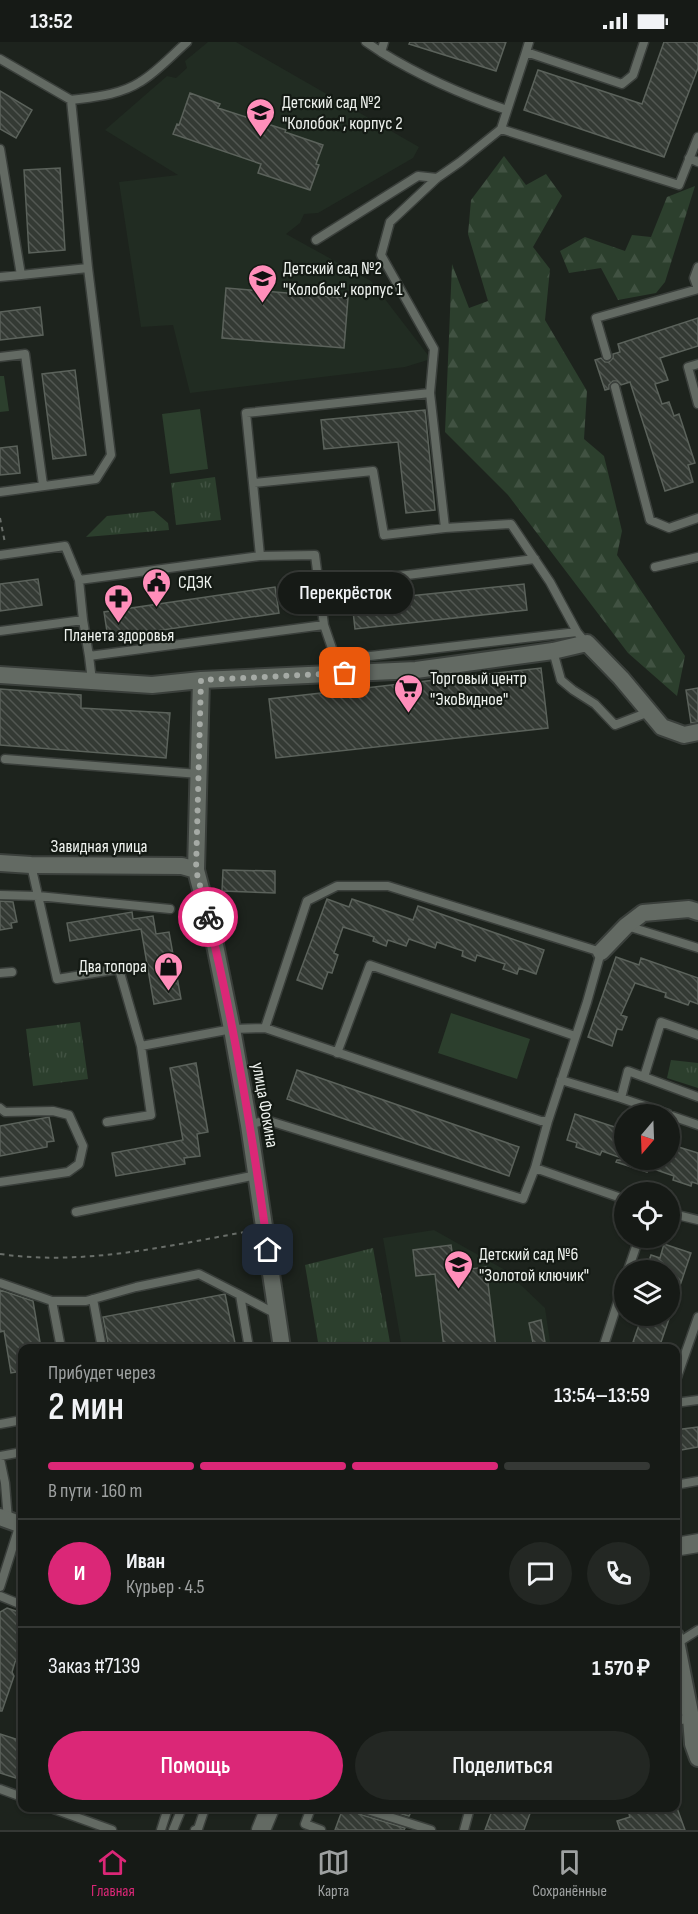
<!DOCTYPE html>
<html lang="ru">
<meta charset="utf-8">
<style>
:root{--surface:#161a16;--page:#232723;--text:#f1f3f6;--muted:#9ea1a1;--line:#353835;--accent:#db2777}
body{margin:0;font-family:"Sofia Sans Condensed",sans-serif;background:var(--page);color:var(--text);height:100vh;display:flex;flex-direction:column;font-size:22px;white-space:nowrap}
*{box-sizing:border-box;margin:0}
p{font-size:20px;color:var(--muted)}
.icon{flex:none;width:33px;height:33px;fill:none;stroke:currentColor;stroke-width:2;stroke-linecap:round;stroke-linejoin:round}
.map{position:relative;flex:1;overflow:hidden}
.side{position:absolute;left:18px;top:1302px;width:662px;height:468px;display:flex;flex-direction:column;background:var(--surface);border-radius:12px;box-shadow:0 2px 4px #0004,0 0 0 2px var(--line)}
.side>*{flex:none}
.needle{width:39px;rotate:199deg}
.buttons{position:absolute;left:614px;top:1062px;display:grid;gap:12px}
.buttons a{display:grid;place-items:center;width:66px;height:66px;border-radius:50%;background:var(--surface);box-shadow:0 2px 4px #0004,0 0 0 2px var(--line);font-size:30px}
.pin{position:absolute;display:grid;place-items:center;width:51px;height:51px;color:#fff;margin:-26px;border-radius:12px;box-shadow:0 3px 9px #0006}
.courier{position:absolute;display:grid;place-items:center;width:60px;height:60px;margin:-30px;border:4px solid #db2777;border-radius:50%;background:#fff;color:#222;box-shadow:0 2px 8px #0007}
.bubble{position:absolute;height:42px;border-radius:21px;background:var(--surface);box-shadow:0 2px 4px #0004,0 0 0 2px var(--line);font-size:20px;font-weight:600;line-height:42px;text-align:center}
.overview em{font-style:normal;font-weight:600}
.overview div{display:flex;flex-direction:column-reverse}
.overview{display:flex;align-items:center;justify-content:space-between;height:102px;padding:0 30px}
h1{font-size:39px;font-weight:600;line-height:45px}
.bar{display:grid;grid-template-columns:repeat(4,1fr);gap:9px 6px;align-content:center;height:72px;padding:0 30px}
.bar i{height:8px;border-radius:4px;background:var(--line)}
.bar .selected{background:var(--accent)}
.bar p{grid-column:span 4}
.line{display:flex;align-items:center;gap:15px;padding:0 30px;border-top:2px solid var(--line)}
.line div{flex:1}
.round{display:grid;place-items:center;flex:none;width:63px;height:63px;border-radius:32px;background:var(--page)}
.action{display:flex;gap:12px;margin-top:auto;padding:12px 30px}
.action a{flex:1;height:69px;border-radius:36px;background:var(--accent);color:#fff;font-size:24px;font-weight:600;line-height:69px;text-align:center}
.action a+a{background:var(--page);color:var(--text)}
.status{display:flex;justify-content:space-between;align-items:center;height:42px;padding:0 30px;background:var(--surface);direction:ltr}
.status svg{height:16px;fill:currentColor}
.tab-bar{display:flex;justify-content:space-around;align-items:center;height:84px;border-top:2px solid var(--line);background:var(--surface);font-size:16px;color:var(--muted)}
.tab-bar a{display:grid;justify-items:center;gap:3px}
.tab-bar .selected{color:var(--accent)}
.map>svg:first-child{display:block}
.built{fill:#212c22}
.grass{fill:url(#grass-tufts)}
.forest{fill:url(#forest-firs)}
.pitch{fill:#2c3f2d}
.building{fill:url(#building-back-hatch);stroke:#5b625b;stroke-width:1.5}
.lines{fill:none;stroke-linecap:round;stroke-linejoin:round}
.lane-casing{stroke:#3a3f3b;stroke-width:11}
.street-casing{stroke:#3a3f3b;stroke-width:20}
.secondary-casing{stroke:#3a3f3b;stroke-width:21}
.path{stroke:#696e69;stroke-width:2;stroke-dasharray:4.5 4.5;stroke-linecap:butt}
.lane{stroke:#636a63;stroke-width:8}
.street{stroke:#636a63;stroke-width:16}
.secondary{stroke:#636a63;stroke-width:18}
.done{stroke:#a5aaa5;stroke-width:6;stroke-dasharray:0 10.8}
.route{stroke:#db2777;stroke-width:8}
.labels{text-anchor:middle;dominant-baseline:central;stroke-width:4.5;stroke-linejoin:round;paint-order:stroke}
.poi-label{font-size:18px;fill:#eef2ee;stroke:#141a14;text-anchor:start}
.street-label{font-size:18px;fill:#eef2ee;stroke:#141a14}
</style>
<div class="status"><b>13:52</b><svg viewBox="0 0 49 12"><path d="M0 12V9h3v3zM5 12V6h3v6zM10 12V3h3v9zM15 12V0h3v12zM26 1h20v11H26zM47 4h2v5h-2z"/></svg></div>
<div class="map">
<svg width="698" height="1788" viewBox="0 0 698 1788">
<defs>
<pattern id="grass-tufts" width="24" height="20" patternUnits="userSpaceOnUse" patternTransform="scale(1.5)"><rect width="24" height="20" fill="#2c3f2d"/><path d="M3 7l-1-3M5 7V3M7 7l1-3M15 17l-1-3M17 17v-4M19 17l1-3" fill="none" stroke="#415242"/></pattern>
<pattern id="forest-firs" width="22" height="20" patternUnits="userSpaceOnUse" patternTransform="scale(1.5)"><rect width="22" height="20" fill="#2c3f2d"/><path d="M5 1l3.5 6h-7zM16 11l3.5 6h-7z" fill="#415242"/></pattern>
<pattern id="building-back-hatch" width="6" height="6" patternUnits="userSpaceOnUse" patternTransform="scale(1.5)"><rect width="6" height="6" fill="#343a34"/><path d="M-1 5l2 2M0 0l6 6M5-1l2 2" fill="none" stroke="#525752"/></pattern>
</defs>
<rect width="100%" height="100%" fill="#1d231d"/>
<path class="built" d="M208,0H236L419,105L413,116L318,171L304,172L300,181L286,192L371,239L431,317L405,325L190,351L173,283L141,285L119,140L178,133L105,88L167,34L176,36L187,26L185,19Z
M434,1188L505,1228L545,1266L551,1306H402L383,1196Z"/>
<path class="grass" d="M215,435L221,478L176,483L171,441Z
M154,469L168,481L169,488L86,495L107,474Z
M80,980L88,1037L33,1044L26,987Z
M671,1018L698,1021V1046L667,1036Z
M373,1206L391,1306H319L305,1223Z"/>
<path class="forest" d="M504,114L526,143L546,132L562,154L533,205L550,227L545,278L587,349L584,397L604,414L622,489L617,513L685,614L677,654L628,611L508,453L445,390L452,222L469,266L488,259L468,192L471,158Z
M695,144L665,240L656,251L618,258L601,226L569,231L560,209L585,195L625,209L632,193L651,195L667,155Z"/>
<path class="pitch" d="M0,334H4L9,369L0,370Z
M200,367L208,427L170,432L162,372Z
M451,971L530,997L517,1037L438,1011Z"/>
<path class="building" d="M410,0H506L496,29L409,2Z
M664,0H698V26L664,115L524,68L538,28L642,62Z
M0,49L32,68L16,96L0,87Z
M190,51L220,62L218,66L286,88L285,90L323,103L316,122L319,123L310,148L258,131L261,122L173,92L177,82L179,83Z
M60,126L65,208L29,211L24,128Z
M226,246L348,256L344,306L222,296Z
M40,265L43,293L0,298V270Z
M698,276V304L660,316L668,338L655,342L662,362L669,360L674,374L679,372L695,421L688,423L693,440L665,449L630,340L621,343L617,339H613L609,343V347L605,348L595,318L601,316L605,320H609L613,316V312L620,310L618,302Z
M75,328L86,413L53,417L42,332Z
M425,368L435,468L406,471L398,400L324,407L321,378Z
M17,404L20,431L0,433V406Z
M38,537L42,563L0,569V542Z
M524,542L527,568L355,587L352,560Z
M275,545L279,571L108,596L104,570Z
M541,626L548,686L276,716L269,657Z
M698,646V680L691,681L686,648Z
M0,647L81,653V666L170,671L166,716L0,703Z
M223,828L275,829V851L222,849Z
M327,857L349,865L352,857L413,878L418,864L544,908L536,932L519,926L517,932L503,927L505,922L477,913L475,919L462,914L463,909L437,900L435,906L409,897L406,904L388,898L386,904L373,899L374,895L343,885L334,911L338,913L332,931L328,930L322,947L297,938Z
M0,859L13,860L17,880L11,881L12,886L0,888Z
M132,870L133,877L153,874L156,892L169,890L181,957L154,962L141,887L70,899L67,881Z
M616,915L639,923L641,916L698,936V962L690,959L688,963L665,955L666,951L635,941L621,973L627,975L622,988L617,987L612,1004L588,995Z
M196,1021L208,1090L197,1092L200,1114L184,1116L185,1122L116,1134L112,1111L183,1098L170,1026Z
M297,1028L519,1105L509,1134L287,1057Z
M575,1072L624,1088V1117L602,1109L600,1113L576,1105L577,1101L567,1098Z
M49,1075L54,1099L47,1100V1105L0,1114V1084Z
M669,1102L698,1111V1142L692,1140L691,1144L673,1138L674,1134L648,1125L647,1130L616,1120L617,1118H669Z
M664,1202L691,1211L671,1270H669V1228H646L651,1213L660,1216Z
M451,1203L455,1229L486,1225L496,1306H444L435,1232L416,1234L413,1208Z
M0,1248L33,1259L41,1306H22V1329L11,1331L4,1289L0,1290Z
M225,1252L236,1306H109L103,1275Z
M642,1274H670L659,1306H631Z
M541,1278L546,1306H534L529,1281Z
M698,1385V1405L675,1409V1388Z
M7,1566L22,1571V1613L15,1620L12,1630L14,1634L2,1669H0V1570Z
M0,1692L22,1699V1738L0,1731Z
M343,1766H355L356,1770L359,1772L405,1786L404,1788H335Z
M381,1766H413L409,1774Z
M493,1766H532L524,1788H485Z
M627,1766H677L685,1788H620L617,1779L630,1775Z"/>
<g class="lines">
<defs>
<path id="lane" d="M366,0L381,10
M384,0L381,10C420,34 463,53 507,68
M526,10L529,0
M0,17L71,58L88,226L111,413L96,437L0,450
M71,58C93,55 120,53 140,40C157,30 172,13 187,0
M501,87L679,143L698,95
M0,107L21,233L0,235
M689,116L698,120
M316,198L418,134L437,136
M21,233L88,226
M607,314L596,276L698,247L694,236L698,225
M0,315L25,312L43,443
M698,322L688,325L698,362
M615,345L650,478L669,486L698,476
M430,351L434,307L381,213L390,180L437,136L460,120L501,87L526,10L622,42L633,33L644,0
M253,441L246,371L430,351L445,486
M0,513L65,504L79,538L83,578L89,614L324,583
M655,525L698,515
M79,538L260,514
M319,544L535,517
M0,589L83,578
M577,590L336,618L324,583L315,513L260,514L253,441L373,429L384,493L445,486L511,482L550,540L577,590L586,601
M553,609L561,638L573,648L595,662L615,683L649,670
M89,614L92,639
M5,717L199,732
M31,823L57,937L119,927L141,1004L232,987L265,986
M337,844H388L601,910L587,960L548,1079H541L265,986L307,859Z
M0,853L38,854L170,867
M627,884L698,906
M0,931L12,930
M337,1011L370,923L575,994
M644,1035L661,980L698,993
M561,1038L621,1056L628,1029L698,1055
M621,1056L668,1072
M0,1066L5,1070L53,1069L69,1073L83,1104L79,1122L68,1130L0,1140
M669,1073L698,1083
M107,1080L151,1073L141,1004
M249,1083L266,1078L523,1157L535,1126L548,1079
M535,1126L624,1157
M76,1170L257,1133
M669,1171L698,1178
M628,1228L639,1196
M0,1241L52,1259L61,1306
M240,1253L276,1272
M93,1257L102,1306
M52,1259H86L136,1245L199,1232L240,1253L249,1306
M603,1306L624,1241
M675,1341L698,1275
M675,1361L698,1358
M0,1382L22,1378
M0,1414L22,1410
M0,1417L5,1441L8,1478
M675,1443L698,1439
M0,1545L20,1482
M0,1554L22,1563
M676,1602L698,1588
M675,1679L692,1676
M0,1747L22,1755
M51,1766L112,1788
M311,1766L305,1782L321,1788
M361,1766L431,1788
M161,1788L168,1766
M173,1788L182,1766
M195,1788L198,1787L205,1766
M464,1788L470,1766"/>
<path id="street" d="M0,633L152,643L201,638L416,628L553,609L587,601L621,636L662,685L684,693L698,690
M201,638L196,828L213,893L232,987L249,1083L282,1306
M0,821L31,823L182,824L196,828
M601,910L626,884L643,871L689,867L698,870
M0,1475L22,1483
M675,1594L691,1676L693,1702L698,1716"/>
<path id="secondary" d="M675,1505L698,1501
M261,1788L270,1766"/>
</defs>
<use href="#lane" class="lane-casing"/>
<use href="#street" class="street-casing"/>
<use href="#secondary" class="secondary-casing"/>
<path class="path" d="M0,476L5,501
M0,1212C84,1224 168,1204 250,1189"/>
<use href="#lane" class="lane"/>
<use href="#street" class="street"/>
<use href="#secondary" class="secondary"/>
</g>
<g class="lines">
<path class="done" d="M208,875L196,828L201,638L345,631"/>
<path class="route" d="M208,875C235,984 253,1096 268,1208"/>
</g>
<defs>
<symbol id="school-pin" viewBox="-11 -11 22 30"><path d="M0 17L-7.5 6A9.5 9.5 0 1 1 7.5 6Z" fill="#ff8eba" stroke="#141a14"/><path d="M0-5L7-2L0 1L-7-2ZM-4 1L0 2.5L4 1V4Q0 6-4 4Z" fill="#111"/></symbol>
<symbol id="civic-pin" viewBox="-11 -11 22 30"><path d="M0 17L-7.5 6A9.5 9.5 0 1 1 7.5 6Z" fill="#ff8eba" stroke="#141a14"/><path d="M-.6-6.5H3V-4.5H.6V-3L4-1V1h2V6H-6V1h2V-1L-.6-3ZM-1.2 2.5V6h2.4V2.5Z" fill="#111"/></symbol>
<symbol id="pharmacy-pin" viewBox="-11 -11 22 30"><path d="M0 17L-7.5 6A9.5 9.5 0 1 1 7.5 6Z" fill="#ff8eba" stroke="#141a14"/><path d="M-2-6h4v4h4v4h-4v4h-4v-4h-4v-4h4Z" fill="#111"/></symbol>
<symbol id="supermarket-pin" viewBox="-11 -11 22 30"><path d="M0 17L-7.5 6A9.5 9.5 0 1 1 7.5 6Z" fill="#ff8eba" stroke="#141a14"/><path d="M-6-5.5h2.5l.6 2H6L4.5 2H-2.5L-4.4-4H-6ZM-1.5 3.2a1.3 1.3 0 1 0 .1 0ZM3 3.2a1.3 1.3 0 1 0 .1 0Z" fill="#111"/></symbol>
<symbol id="shop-pin" viewBox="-11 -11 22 30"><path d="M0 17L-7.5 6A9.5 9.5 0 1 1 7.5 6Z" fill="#ff8eba" stroke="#141a14"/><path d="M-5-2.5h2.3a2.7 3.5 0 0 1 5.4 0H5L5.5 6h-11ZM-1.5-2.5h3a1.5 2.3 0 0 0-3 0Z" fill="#111"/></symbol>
</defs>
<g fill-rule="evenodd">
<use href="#school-pin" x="244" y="54" width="33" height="45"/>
<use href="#school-pin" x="246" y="220" width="33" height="45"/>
<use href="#civic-pin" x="140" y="524" width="33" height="45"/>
<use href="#pharmacy-pin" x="102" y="540" width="33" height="45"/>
<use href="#supermarket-pin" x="392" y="630" width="33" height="45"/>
<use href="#shop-pin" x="152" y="908" width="33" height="45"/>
<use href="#school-pin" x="442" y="1206" width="33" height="45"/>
</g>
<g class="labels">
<g class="poi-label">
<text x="282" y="60">Детский сад №2<tspan x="282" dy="21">"Колобок", корпус 2</tspan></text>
<text x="283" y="226">Детский сад №2<tspan x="283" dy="21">"Колобок", корпус 1</tspan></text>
<text x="178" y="540">СДЭК</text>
<text x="119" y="593" text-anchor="middle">Планета здоровья</text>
<text x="430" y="636">Торговый центр<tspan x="430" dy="21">"ЭкоВидное"</tspan></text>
<text x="147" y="924" text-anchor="end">Два топора</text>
<text x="479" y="1212">Детский сад №6<tspan x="479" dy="21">"Золотой ключик"</tspan></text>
</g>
<g class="street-label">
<text x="99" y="804">Завидная улица</text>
<text transform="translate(265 1063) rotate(80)">улица Фокина</text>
</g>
</g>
</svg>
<div class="buttons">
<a><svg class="needle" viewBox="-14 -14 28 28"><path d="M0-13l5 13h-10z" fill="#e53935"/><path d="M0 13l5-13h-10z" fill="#9ea1a1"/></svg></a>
<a><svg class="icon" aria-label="locate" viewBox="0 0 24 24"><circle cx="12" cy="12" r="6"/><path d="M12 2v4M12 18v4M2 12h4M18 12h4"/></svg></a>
<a><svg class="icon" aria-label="layers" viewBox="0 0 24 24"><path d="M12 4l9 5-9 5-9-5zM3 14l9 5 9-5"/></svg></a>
</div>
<div class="pin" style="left:345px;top:631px;background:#ea580c"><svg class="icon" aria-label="bag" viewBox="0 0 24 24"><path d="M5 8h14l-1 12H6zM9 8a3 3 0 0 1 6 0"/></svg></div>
<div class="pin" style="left:268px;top:1208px;background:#1f2937"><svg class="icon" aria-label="home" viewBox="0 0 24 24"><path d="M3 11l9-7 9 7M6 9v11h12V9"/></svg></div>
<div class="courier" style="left:208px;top:875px"><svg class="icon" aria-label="bike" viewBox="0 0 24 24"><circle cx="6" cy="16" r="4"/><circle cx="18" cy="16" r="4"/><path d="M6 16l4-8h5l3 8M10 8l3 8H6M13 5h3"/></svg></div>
<div class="bubble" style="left:278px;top:530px;width:135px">Перекрёсток</div>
<section class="side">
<div class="overview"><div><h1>2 мин</h1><p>Прибудет через</p></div><em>13:54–13:59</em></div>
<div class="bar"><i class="selected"></i><i class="selected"></i><i class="selected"></i><i></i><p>В пути · 160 m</p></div>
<div class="line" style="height:108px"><b class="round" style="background:var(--accent);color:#fff">И</b><div><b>Иван</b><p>Курьер · 4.5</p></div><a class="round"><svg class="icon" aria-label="chat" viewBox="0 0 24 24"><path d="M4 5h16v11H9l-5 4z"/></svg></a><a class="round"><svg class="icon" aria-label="phone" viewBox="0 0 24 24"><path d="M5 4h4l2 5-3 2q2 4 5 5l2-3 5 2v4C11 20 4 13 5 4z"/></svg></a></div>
<div class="line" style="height:78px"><div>Заказ #7139</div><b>1 570 ₽</b></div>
<div class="action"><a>Помощь</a><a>Поделиться</a></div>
</section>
</div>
<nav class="tab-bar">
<a class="selected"><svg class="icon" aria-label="home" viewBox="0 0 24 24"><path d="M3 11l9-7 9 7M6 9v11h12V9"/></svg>Главная</a>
<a><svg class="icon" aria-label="map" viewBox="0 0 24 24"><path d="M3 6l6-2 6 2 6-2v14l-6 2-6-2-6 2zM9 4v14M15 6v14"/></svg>Карта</a>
<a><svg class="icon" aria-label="saved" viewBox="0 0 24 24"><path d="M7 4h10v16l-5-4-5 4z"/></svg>Сохранённые</a>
</nav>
